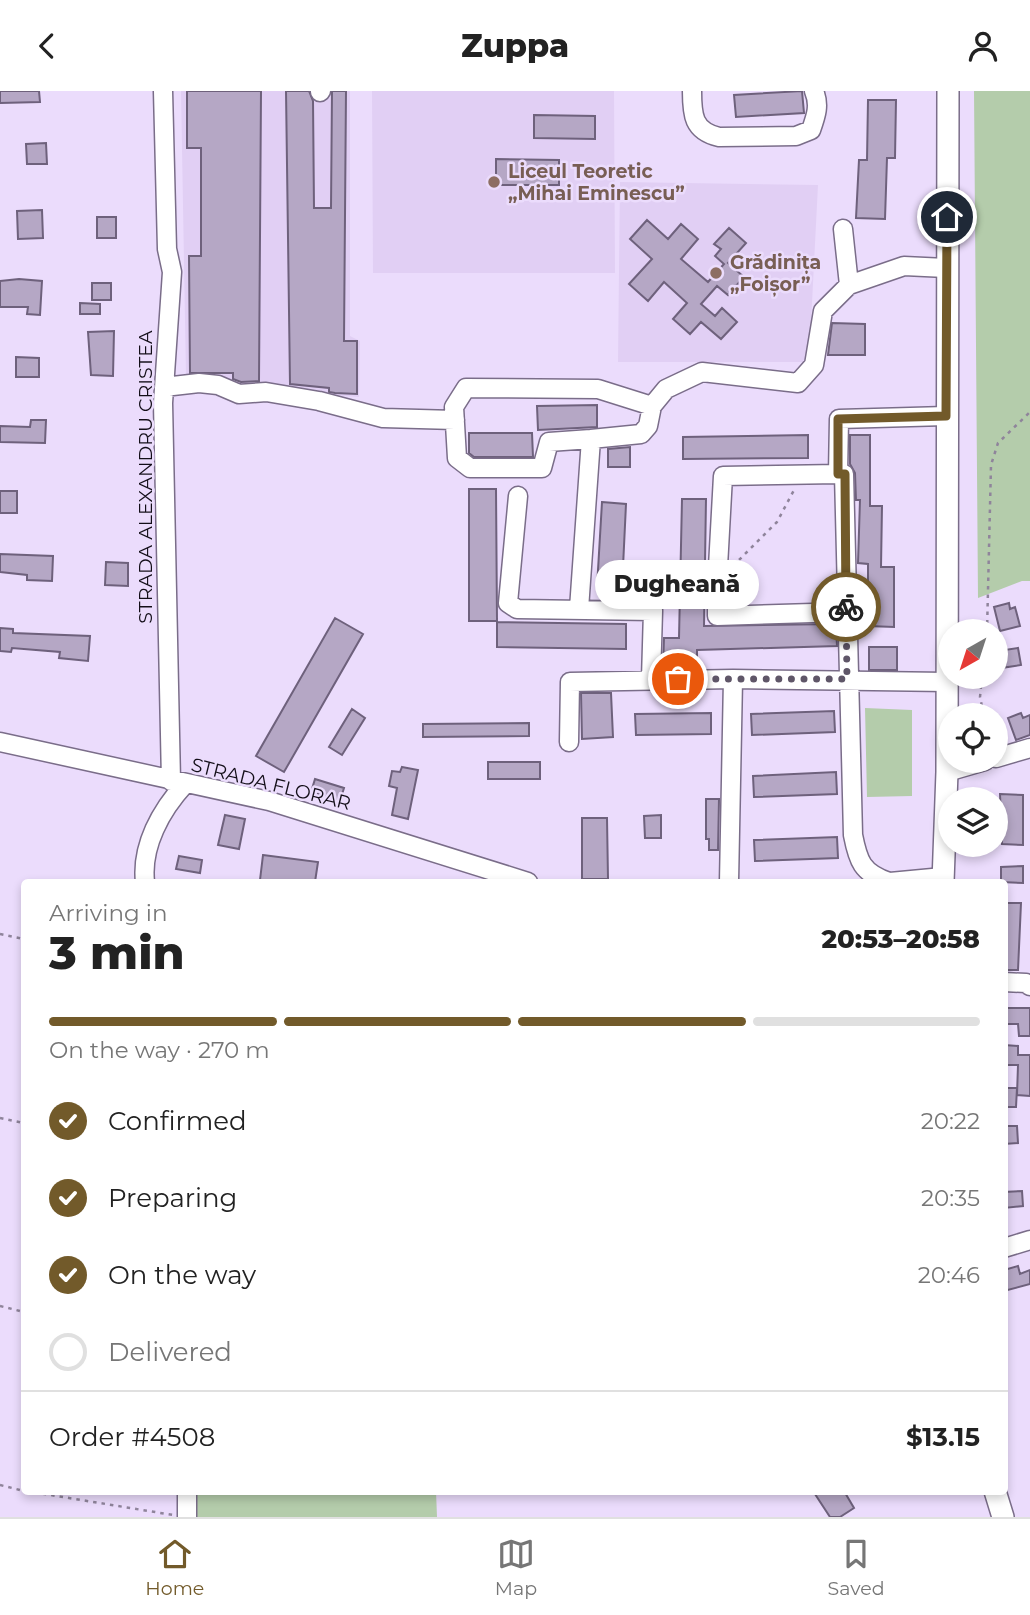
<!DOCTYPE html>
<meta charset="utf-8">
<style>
:root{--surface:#fff;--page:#f6f6f6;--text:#222;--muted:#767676;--line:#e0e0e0;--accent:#725a2a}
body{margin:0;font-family:Montserrat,sans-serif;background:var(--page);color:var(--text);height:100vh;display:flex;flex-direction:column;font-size:26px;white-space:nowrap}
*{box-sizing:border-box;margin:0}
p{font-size:23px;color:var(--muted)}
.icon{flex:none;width:38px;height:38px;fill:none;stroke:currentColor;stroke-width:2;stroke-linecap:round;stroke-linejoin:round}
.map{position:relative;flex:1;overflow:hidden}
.details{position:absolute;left:21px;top:788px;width:987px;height:616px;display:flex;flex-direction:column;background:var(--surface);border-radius:7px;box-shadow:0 4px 10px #0003}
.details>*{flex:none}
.needle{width:46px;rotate:219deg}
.buttons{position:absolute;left:938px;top:528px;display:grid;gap:14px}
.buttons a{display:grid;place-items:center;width:70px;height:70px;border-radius:50%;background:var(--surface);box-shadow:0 4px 10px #0003;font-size:35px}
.pin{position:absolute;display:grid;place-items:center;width:60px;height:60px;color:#fff;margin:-30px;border:4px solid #fff;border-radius:50%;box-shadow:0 2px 7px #0007}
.courier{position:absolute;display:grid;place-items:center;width:70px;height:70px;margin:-35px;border:5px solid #725a2a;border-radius:50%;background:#fff;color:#222;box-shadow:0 2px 9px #0007}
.bubble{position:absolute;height:49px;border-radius:24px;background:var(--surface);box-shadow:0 4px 10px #0003;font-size:23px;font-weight:800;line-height:49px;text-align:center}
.summary em{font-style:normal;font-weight:800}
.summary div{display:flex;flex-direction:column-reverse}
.summary{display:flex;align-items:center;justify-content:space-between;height:119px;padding:0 28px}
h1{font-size:46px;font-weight:800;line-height:52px}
.bar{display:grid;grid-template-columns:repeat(4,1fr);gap:10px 7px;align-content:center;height:84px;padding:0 28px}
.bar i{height:9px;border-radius:5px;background:var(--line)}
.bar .selected{background:var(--accent)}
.bar p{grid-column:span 4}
.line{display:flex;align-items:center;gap:18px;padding:0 28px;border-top:2px solid var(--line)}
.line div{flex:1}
ol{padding:0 28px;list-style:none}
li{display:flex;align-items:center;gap:21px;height:77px}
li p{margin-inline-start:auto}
li .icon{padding:7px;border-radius:50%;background:var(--accent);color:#fff;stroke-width:4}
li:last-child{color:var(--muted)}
li i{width:38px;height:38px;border:4px solid var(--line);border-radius:50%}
header{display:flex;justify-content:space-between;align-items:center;height:91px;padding:0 28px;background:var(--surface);font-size:32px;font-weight:800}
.tab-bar{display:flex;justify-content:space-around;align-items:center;height:98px;border-top:2px solid var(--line);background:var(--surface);font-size:19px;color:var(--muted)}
.tab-bar a{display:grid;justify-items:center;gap:4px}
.tab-bar .selected{color:var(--accent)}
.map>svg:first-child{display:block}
.built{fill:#e1cff4}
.green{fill:#b4ccab}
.building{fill:#b5a7c5;stroke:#6e617c;stroke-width:2}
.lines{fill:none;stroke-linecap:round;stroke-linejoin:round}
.minor-casing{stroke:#7a6d89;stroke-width:21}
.major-casing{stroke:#7a6d89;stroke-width:24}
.path{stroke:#8f849b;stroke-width:2.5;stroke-dasharray:3.5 5;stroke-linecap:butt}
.minor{stroke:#fff;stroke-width:18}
.major{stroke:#fff;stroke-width:21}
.done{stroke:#5f5668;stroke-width:7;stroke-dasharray:0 12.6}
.route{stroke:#725a2a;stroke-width:9}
.education-dot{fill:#8d6e63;stroke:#ebdcfc;stroke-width:2.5}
.labels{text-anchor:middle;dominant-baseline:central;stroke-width:5;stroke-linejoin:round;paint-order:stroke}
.education-label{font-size:19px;font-weight:bold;fill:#785e54;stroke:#ebdcfc;text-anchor:start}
.street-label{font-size:19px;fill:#130e18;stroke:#ebdcfc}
</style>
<header><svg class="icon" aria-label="back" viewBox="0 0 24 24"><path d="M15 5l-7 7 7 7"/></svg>Zuppa<svg class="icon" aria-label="person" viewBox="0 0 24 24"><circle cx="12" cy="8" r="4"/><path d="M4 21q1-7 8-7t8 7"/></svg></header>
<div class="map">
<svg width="1030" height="1426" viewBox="0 0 1030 1426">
<rect width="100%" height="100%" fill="#ebdcfc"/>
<path class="built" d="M181,0H350V245L360,250L359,306L234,298L186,285Z
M372,0H614L615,182H373Z
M620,91L818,94L809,271H618Z"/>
<path class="green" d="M974,0H1030V490H1022L978,507Z
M865,617L912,619V705L867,706Z
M192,1400H436L437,1426H191Z"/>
<path class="building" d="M0,0H39L40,11L0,12Z
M187,0H261L259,290L241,291L233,288V282H190L189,165H201V57H187Z
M286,0H309L313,10L314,117H331L332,0H346L344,250H357V303L335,302L329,301V297L290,293Z
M802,0L804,22L736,26L734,4Z
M868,9H896L895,67H887L885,128L856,127L859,69H867Z
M534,24L595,25V48L534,47Z
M46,52L47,73H27L26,53Z
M496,68L559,69V94H496Z
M42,119L43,147L18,148L17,120Z
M97,126H116V147H97Z
M647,129L668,148L681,133L698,148L681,168L708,191L724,173L715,165L721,158L714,153L729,137L746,152L728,172L744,186L728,204L717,195L701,213L715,225L722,217L737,231L721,248L701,231L690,243L673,228L687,212L664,191L648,210L629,193L652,168L630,148Z
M19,188L42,190L40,224L27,223L28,216H0V190Z
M92,192H111V209H92Z
M80,212L100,213V223H80Z
M832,232L865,233V264H828Z
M114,240L113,285L91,284L88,241Z
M16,266L39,267V286H16Z
M597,314V336L538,339L537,315Z
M31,329H46L45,352L0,351V335L30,336Z
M469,342H532L533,366H474L469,362Z
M808,344V367L683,368V346Z
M850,344H870V415H882L881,476H894V536L868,535V473L858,472L860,409H856L855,382L850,373Z
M630,356V376H608V358Z
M469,398H496L497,530H469Z
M0,400H17V422H0Z
M682,408H706L704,535L836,533L837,555L697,559V577H663L664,547H679Z
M602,411L626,413L622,497L597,496Z
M0,463L53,465L52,490L27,489V484L0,481Z
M106,471L128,472V495L105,494Z
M1009,512L1010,518L1015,516L1020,535L1000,540L994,516Z
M335,527L363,543L284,681L256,665Z
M497,531L626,533V558L497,556Z
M0,537L13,538V542L90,545L88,570L59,567L60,561L12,557L11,561L0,560Z
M869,556H897V579H869Z
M1018,557L1021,574L1001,577L998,560Z
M581,602H611L613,646L582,648Z
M352,618L365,627L342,664L329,656Z
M834,620L835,641L752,644L751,623Z
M711,622V643L636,644L635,623Z
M1021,622L1023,627L1030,624V644L1016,649L1008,627Z
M529,632V645L423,646V633Z
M488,671H540V688H488Z
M402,676L418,679L408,728L392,724L397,697L389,695L392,680L400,681Z
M836,681L837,703L754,706L753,685Z
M315,688L344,697L340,710L311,701Z
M1000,703L1023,704V754L1002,753Z
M706,708H719L718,759H709V748H706Z
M225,724L245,728L239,758L218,754Z
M661,724V747H645L644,725Z
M582,727H607L608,788H582Z
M837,746L838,767L755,770L754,749Z
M263,764L318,771L315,791L260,789Z
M179,765L202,769L200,782L176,778Z
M1023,775V792L1001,791V776Z
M1004,812H1021L1018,879H1004Z
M1004,917H1030V945H1019L1018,933H1004Z
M1004,954L1018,955V964H1030V1005L1017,1004L1018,974H1004Z
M1004,997H1017L1016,1016H1004Z
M1004,1035H1017L1018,1052L1004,1053Z
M1022,1100L1023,1115L1004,1117V1101Z
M1018,1175L1020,1183L1030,1179V1193L1004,1200V1179Z
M813,1400H844L854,1417L840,1426H830Z"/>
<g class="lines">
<defs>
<path id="minor" d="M163,0L167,158L172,181L163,312L171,690
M692,0C692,24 693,40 719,46L796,45L811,39C816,25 820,14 814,0
M320,1L321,0
M843,138L849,194
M164,296L199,292L218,294L239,303L266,301L319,310L383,327L455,329
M591,348L641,343L648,335L652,315L666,298L702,281L798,292L814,274L823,220L849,194L904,175L946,177
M838,383H844L853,744C858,770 862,782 889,791
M518,405L508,512L517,518L653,520L651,481
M717,494L723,385L838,383L839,328L946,325
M717,508V525L846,521
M579,518L591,348L549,351L542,377H470L457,367L454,316L466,297L598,298L652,315
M651,588L653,520
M733,588L947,591
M0,651L269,710L528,791
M569,651L570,591L733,588L729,791
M996,667L1030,657
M947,681L985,670
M145,791C141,755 161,719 185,693
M890,791L943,786
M1004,891L1026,892L1030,895
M1004,1157L1030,1149
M187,1400V1426"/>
<path id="major" d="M943,791L947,681L948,0
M995,1400L1003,1426"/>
</defs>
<use href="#minor" class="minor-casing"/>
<use href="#major" class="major-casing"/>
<path class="path" d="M733,475L777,431L794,399
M987,541L991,374L998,352L1030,321
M982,586L980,606L984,625
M0,843L24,848
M0,1027L24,1032
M0,1215L24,1221
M0,1394L24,1400
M26,1400L173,1424"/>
<use href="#minor" class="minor"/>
<use href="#major" class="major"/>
</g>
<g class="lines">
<path class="done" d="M678,588H847L846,516"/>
<path class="route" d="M846,516L845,383H838V328L946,325L947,126"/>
</g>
<g class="education-dot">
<circle cx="494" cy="91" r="7"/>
<circle cx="716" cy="182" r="7"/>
</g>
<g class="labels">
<g class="education-label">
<text x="508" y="80">Liceul Teoretic<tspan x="508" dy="22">„Mihai Eminescu”</tspan></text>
<text x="730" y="171">Grădinița<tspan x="730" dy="22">„Foișor”</tspan></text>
</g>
<g class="street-label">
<text transform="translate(145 386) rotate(-90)">STRADA ALEXANDRU CRISTEA</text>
<text transform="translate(271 693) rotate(14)">STRADA FLORAR</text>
</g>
</g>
</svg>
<div class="buttons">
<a><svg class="needle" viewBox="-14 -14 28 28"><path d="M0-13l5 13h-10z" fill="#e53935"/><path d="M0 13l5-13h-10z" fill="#767676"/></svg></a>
<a><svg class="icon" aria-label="locate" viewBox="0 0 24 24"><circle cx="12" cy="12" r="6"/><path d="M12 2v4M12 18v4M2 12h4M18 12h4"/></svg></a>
<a><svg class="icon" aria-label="layers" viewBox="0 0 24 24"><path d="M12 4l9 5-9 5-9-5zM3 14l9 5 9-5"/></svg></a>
</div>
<div class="pin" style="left:678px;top:588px;background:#ea580c"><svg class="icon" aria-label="bag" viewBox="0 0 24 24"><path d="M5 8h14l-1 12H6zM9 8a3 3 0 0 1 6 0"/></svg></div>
<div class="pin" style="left:947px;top:126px;background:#1f2937"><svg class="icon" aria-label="home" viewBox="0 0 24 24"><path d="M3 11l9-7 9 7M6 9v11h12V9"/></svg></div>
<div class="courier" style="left:846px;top:516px"><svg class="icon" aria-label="bike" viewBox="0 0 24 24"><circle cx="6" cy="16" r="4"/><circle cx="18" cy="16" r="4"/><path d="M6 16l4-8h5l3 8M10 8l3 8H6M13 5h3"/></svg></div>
<div class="bubble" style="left:595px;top:469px;width:164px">Dugheană</div>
<section class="details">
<div class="summary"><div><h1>3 min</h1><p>Arriving in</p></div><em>20:53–20:58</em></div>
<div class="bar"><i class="selected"></i><i class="selected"></i><i class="selected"></i><i></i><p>On the way · 270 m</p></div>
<ol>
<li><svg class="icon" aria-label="check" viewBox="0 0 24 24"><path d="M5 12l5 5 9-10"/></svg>Confirmed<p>20:22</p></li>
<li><svg class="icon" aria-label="check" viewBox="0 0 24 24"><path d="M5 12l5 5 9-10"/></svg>Preparing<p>20:35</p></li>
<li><svg class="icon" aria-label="check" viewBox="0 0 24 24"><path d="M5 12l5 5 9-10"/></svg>On the way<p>20:46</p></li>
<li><i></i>Delivered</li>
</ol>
<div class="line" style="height:91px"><div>Order #4508</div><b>$13.15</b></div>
</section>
</div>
<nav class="tab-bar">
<a class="selected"><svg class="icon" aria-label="home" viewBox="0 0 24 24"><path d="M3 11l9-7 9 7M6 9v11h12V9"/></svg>Home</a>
<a><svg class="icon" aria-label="map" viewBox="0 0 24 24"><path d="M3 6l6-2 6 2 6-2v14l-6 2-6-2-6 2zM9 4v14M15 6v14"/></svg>Map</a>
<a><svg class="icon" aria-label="saved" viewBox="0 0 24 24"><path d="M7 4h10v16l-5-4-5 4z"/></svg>Saved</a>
</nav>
